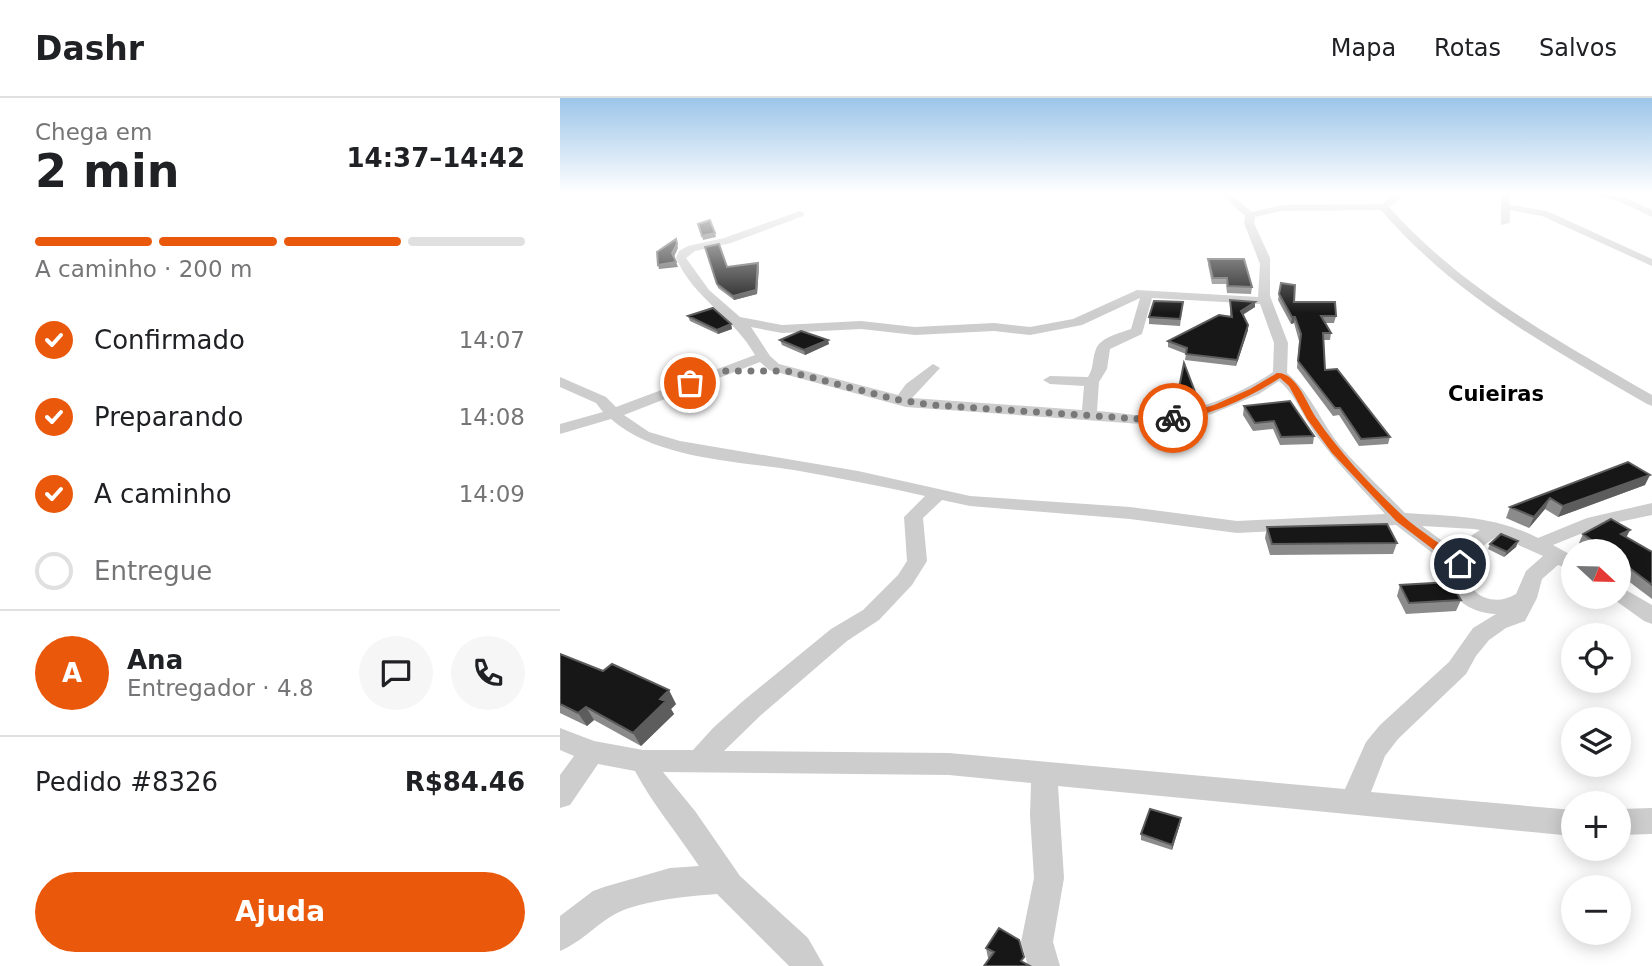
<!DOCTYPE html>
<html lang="pt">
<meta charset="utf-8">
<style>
:root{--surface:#fff;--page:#f6f6f6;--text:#202124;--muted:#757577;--line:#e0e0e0;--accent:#ea580c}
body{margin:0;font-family:"DejaVu Sans",sans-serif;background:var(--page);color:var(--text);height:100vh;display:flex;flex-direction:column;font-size:26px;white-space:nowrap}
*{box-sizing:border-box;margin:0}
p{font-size:23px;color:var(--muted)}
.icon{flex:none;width:38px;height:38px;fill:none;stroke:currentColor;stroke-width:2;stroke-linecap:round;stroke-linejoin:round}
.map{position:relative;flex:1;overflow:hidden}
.sheet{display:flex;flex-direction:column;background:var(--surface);width:560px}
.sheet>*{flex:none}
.needle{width:46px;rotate:112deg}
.fabs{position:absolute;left:1001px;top:441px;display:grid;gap:14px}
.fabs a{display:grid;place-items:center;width:70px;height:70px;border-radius:50%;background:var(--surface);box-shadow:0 4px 18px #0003;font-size:35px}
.pin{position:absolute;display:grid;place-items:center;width:60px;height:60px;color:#fff;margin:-30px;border:4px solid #fff;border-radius:50%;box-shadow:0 2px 7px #0007}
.courier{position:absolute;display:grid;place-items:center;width:70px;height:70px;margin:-35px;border:5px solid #ea580c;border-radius:50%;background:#fff;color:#222;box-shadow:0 2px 9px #0007}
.summary em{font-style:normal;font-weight:600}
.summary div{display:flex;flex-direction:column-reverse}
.summary{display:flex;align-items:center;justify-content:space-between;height:119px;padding:0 35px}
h1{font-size:46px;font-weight:600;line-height:52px}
.bar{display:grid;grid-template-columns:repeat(4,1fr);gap:10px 7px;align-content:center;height:84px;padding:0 35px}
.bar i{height:9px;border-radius:5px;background:var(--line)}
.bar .selected{background:var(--accent)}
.bar p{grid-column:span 4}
.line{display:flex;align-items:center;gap:18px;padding:0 35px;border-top:2px solid var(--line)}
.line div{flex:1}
.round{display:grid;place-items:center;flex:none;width:74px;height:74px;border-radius:37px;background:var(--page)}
ol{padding:0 35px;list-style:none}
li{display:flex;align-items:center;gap:21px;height:77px}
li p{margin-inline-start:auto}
li .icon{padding:7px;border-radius:50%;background:var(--accent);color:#fff;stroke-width:4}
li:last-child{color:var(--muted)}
li i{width:38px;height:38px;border:4px solid var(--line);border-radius:50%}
.primary-button{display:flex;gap:14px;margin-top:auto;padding:14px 35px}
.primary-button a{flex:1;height:80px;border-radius:42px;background:var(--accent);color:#fff;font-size:28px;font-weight:600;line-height:80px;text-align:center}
header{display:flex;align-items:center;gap:42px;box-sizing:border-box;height:98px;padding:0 35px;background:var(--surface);border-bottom:2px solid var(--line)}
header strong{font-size:33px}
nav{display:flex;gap:38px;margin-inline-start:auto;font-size:24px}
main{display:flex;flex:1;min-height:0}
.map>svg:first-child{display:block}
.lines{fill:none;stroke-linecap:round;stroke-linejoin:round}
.minor{fill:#cdcdcd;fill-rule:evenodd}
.wall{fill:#8b8b8b}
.shaded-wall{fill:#5d5d5d}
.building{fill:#171717;stroke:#5d5d5d;stroke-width:2}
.route{fill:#ea580c}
.done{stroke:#787878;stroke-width:7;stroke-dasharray:0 12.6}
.labels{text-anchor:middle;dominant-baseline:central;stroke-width:7;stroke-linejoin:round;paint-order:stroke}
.far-district-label{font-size:21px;font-weight:bold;fill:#000;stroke:#fff}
</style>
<header>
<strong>Dashr</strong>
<nav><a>Mapa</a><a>Rotas</a><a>Salvos</a></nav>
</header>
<main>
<section class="sheet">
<div class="summary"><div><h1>2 min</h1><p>Chega em</p></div><em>14:37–14:42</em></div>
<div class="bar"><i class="selected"></i><i class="selected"></i><i class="selected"></i><i></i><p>A caminho · 200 m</p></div>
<ol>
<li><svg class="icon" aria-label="check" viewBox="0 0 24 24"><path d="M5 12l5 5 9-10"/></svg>Confirmado<p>14:07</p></li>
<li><svg class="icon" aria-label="check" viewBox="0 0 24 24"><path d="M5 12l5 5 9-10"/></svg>Preparando<p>14:08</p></li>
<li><svg class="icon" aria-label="check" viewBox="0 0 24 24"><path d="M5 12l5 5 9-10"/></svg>A caminho<p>14:09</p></li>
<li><i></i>Entregue</li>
</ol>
<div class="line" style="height:126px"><b class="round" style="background:var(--accent);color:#fff">A</b><div><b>Ana</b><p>Entregador · 4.8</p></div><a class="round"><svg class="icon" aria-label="chat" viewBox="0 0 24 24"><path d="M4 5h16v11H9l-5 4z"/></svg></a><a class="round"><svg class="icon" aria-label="phone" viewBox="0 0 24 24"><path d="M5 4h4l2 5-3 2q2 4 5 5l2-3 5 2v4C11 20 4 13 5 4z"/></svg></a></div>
<div class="line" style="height:91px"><div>Pedido #8326</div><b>R$84.46</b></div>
<div class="primary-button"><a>Ajuda</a></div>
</section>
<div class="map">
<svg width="1092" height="868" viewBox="0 0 1092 868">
<rect width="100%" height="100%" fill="#fff"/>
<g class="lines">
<path class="minor" d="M659,94H668L692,114L721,107L822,106L839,94H848L829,109C903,192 997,242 1092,297V308L1087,306C989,249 896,199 821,112L721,113L695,119L694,125L710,160V198L728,245L727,275C750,294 762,326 781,349C801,372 824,393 845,415C892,418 936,418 978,440L1027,420L1092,405V417L1040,428L993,447L1013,458V473L998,467L982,481L977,500L965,523L946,530L929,542L916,558L906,576L838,641L825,658L811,694L1013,712V738L498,688L504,780L493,844L500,868H468L461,844L474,780L470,717L471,685L389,677L103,674L135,713L180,778L248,840L264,868H229L157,796C128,798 74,803 50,819C33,830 19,845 0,853V818L33,793L44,789L110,770L139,768C118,736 93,707 75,673L38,666L10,707L0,710V677L14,658L0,652V630L34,643L83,652H133L153,630L183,603L271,531L303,512L338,477L347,463L344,419L365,398C321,388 278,380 234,372C176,363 96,361 51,321L0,336V326L43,314L36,305L0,289V279L46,299L56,309L195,257C173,218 135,202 116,160L119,153L128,148L164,140L240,113L245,116L243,118L171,145L135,153L126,160L149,192L180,219L222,227L301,223L355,229L434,225L470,229L513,221L577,192L698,199L700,166L684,125L685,118ZM580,200L571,231C560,235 541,239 536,251C532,261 534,270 528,279L490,278L483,282L490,286L524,288L522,312L352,300L380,270L373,266L346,286L338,297L219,266L210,258L191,229L222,235L301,231L355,237L434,233L470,237L522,227ZM592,200L700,206L714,245L713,274C678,297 639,313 597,317C578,319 556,314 537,313L539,284L547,271L550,251L582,236ZM200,264L209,272L346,309L595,327L652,316L699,296L719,283C735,296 744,320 756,337C777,365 801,390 825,416L677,423L570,409L410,398L298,373L120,343L89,334L64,317ZM382,402L410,408L570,421L677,435L836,427L888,467C883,497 908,515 936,516L913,530L889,564L820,627L806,644L785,691L389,655L164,653L201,617L287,543L319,522L352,487L367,463L363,420ZM862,428L914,431L920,432L903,443L896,453ZM938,438L983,458L966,473L956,496C920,518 878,472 938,438Z
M941,94H949L950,107L987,113L1092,161V168L982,118L950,112V125L941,127Z
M1021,94L1064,99L1092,112V119L1058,103Z
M1059,488L1092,507V526L1084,523L1052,500L1059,499Z
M1092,710V736L1059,737V711Z"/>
</g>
<path class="wall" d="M145,149L167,169L198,165L199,169L197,196L174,202L158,190Z
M648,161L692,189L691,196L667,195L666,186H652L648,167Z
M721,185L734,204L776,218L774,225H765L771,235L770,242H764L765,272L830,339L828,346L799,348L779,317L773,318L737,270L739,243L734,225L731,226L718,202Z
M670,202L695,204V209L683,217L688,232L676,268L625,262L626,256L608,249V243L670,219Z
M623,204L620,228L589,226V219Z
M128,218L171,226L172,231L158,236L130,223Z
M220,242L269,246L245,257L222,247Z
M637,299L636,304L617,305V300Z
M684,308L754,338L753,346L720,347L713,331L693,333L683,317Z
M1068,364L1085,387L998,419L985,411L969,430L946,420L950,409Z
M707,429L837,445L833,456L710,457L705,440Z
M1023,436L1066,439L1092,454V501L1059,476V453H1029L1019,445Z
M958,443L956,449L944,459L928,451L930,446Z
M840,487L901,502L896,513L846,516L837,498Z
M0,556L116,606L111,611L114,616L81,648L34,622L27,628L0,615Z
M621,720L620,726L612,752L581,742V736Z
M426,850L465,865L429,861L428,860Z"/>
<path class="shaded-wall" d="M155,135L156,139L143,142L142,138Z
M116,141L118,150L114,159L112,155Z
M116,164L118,169L99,171L98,167Z
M198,165L199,169L197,196L174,202L173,198Z
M695,204V209L680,218L681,213Z
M732,219H735L734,225L731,226Z
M171,226L172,231L158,236L157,232Z
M688,227V232L676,268L677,262Z
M268,242L269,246L245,257L244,252Z
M1090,377L1085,387L998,419L1003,408Z
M990,400L985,411L969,430L974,419Z
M1070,432L1065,442L1061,436Z
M958,443L956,449L944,459L947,454Z
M109,592L116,606L111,611L114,616L81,648L73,635L100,601Z
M26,609L34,622L27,628L18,615Z
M621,720L620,726L612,752V747Z"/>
<path class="building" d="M150,122L155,135L142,138L138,126Z
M116,141L117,146L112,155L116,164L98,167L97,154Z
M159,146L167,169L198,165L196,192L173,198L157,186L145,149Z
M648,161H684L692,189L668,188L667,180H653Z
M721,185L735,187L734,204H775L776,218H761L771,235H763L765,272L777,271L830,339L801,341L780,310H775L738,263L741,236L735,219H732L719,196Z
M670,202L695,204L681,213L688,227L677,262L626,256L627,250L608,243L659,217L672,219Z
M594,203L623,204L620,221L589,219Z
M153,210L171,226L157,232L128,218Z
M241,233L268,242L244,252L220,242Z
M624,265L637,299L617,300Z
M730,303L754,338L721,339L714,323L695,325L684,308Z
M1068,364L1090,377L1003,408L990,400L974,419L950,409Z
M1051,421L1070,432L1061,436L1092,454V487L1059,462V453H1047L1023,436Z
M827,426L837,445L712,446L707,429Z
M941,436L958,443L947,454L930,446Z
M890,484L901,502L849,505L840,487Z
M0,556L43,573L52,566L109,592L100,601L106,603L73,635L26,609L18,615L0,606Z
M590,711L621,720L612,747L581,736Z
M439,830L459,842L464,859L461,863L470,868H424L434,854L426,850Z"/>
<linearGradient id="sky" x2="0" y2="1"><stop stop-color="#9cc5e9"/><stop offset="0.44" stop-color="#fff"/><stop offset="1" stop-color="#fff" stop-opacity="0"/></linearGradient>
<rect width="1092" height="215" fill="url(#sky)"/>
<path class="route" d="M717,275C737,274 747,307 757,321C781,356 812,389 843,418C861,434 884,448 904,463V468H895L836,423L772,355L747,321L729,288L720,280C687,301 651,317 613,323L608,320L654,307L690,291Z"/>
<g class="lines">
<path class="done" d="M130,285L164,273H227L334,301L372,307L596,322L613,320"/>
</g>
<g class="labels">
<g class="far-district-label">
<text x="936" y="296">Cuieiras</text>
</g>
</g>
</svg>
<div class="fabs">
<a><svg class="needle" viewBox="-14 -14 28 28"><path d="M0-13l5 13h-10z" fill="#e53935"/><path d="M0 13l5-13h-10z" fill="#757577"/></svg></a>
<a><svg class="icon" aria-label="locate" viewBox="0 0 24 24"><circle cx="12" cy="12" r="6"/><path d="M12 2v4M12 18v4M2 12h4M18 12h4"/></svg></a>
<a><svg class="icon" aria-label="layers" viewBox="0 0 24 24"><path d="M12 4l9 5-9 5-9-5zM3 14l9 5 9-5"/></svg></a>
<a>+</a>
<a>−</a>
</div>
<div class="pin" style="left:130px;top:285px;background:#ea580c"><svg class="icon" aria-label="bag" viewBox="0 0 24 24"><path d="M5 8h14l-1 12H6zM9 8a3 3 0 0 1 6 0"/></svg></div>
<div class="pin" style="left:900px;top:466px;background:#1f2937"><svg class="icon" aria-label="home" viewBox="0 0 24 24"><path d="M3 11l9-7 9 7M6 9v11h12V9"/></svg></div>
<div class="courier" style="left:613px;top:320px"><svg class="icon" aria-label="bike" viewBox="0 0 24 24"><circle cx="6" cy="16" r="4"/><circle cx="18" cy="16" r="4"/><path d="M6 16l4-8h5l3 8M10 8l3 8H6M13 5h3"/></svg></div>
</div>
</main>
